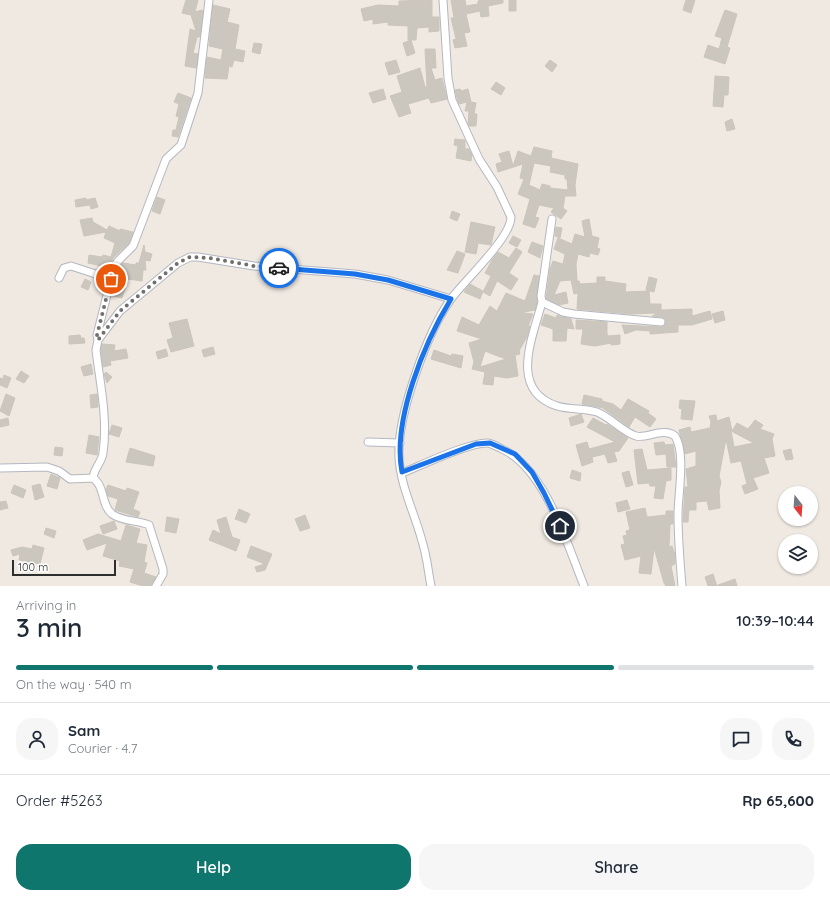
<!DOCTYPE html>
<meta charset="utf-8">
<style>
:root{--surface:#fff;--page:#f6f6f7;--text:#1f2937;--muted:#747a83;--line:#e0e1e3;--accent:#0f766e}
body{margin:0;font-family:Quicksand,sans-serif;background:var(--page);color:var(--text);height:100vh;display:flex;flex-direction:column;font-size:15px;white-space:nowrap}
*{box-sizing:border-box;margin:0}
p{font-size:13px;color:var(--muted)}
.icon{flex:none;width:22px;height:22px;fill:none;stroke:currentColor;stroke-width:2;stroke-linecap:round;stroke-linejoin:round}
.map{position:relative;height:586px;overflow:hidden}
.panel{display:flex;flex-direction:column;background:var(--surface);flex:1}
.panel>*{flex:none}
.needle{width:26px;rotate:163deg}
.buttons{position:absolute;left:778px;top:486px;display:grid;gap:8px}
.buttons a{display:grid;place-items:center;width:40px;height:40px;border-radius:50%;background:var(--surface);box-shadow:0 1px 3px #0004;font-size:20px}
.scale{position:absolute;left:12px;bottom:10px;width:104px;box-sizing:border-box;padding-left:4px;border:2px solid #2e2e2e;border-top:0;font-size:11px;line-height:14px;white-space:nowrap;color:#2e2e2e;-webkit-text-stroke:3px #fff;paint-order:stroke}
.pin{position:absolute;display:grid;place-items:center;width:34px;height:34px;color:#fff;margin:-17px;border:2px solid #fff;border-radius:50%;box-shadow:0 1px 4px #0007}
.courier{position:absolute;display:grid;place-items:center;width:40px;height:40px;margin:-20px;border:3px solid #1a73e8;border-radius:50%;background:#fff;color:#222;box-shadow:0 1px 5px #0007}
.overview em{font-style:normal;font-weight:600}
.overview div{display:flex;flex-direction:column-reverse}
.overview{display:flex;align-items:center;justify-content:space-between;height:68px;padding:0 16px}
h1{font-size:26px;font-weight:600;line-height:30px}
.bar{display:grid;grid-template-columns:repeat(4,1fr);gap:6px 4px;align-content:center;height:48px;padding:0 16px}
.bar i{height:5px;border-radius:3px;background:var(--line)}
.bar .active{background:var(--accent)}
.bar p{grid-column:span 4}
.line{display:flex;align-items:center;gap:10px;padding:0 16px;border-top:1px solid var(--line)}
.line div{flex:1}
.round{display:grid;place-items:center;flex:none;width:42px;height:42px;border-radius:16px;background:var(--page)}
.action{display:flex;gap:8px;margin-top:auto;padding:8px 16px}
.action a{flex:1;height:46px;border-radius:16px;background:var(--accent);color:#fff;font-size:16px;font-weight:600;line-height:46px;text-align:center}
.action a+a{background:var(--page);color:var(--text)}
.map>svg:first-child{display:block}
.building{fill:#cbc7bf;stroke:#cbc5ba;fill-rule:evenodd}
.lines{fill:none;stroke-linecap:round;stroke-linejoin:round}
.minor-casing{stroke:#b4b7c1;stroke-width:9}
.minor{stroke:#fff;stroke-width:7}
.done{stroke:#726f6d;stroke-width:4;stroke-dasharray:0 7.2}
.route{stroke:#1a73e8;stroke-width:5}
</style>
<div class="map">
<svg width="830" height="586" viewBox="0 0 830 586">
<rect width="100%" height="100%" fill="#efe9e1"/>
<path class="building" d="M186,0H198L195,12L202,10L203,11L200,37H197L193,53L198,54L196,68L185,66L190,29L196,31L191,15L182,13Z
M432,0V17H439V31L429,32V27L417,28L416,40H408V26L388,25V22L373,24V19L364,21L361,9L378,5L399,6V1Z
M451,0H465L466,6L478,4V1L481,0H503V3L488,6L489,16L481,17L480,11L466,14L470,32L464,33L467,46L455,48L453,40L456,39L451,18H454Z
M509,0H516V11H509Z
M686,0H695L691,13L683,10Z
M213,5L230,9L227,22L239,25L235,49L245,51L243,62L234,60L232,67L229,66L227,79L205,78L207,57L221,60L223,49L209,46Z
M725,10L737,14L727,47L730,48L725,64L704,57L708,45L719,49L722,38L715,36Z
M411,40L415,53L407,56L403,43Z
M254,43L262,44L260,54L252,52Z
M425,49H435L436,68H431L435,80L442,78L447,99L431,103L429,98L408,104L411,113L399,117L390,96L402,92L397,76L420,68L425,87H427Z
M396,60L400,72L389,75L385,63Z
M550,60L557,65L552,72L545,66Z
M715,76L729,77L728,95H724L723,107L713,106Z
M496,82L505,88L501,95L491,89Z
M383,89L386,99L373,103L369,93Z
M460,89L461,91L468,89L471,102L476,103L474,114H477L476,126H469L468,124L469,111H465L467,102L459,104L457,98L455,90Z
M178,93L191,98L178,137L172,136L173,130H176L179,117L176,116L179,104L174,102Z
M732,119L735,129L727,131L725,122Z
M455,139L465,140V149H469L472,155L471,161L456,158L458,146L454,145Z
M534,147L552,151L551,158L578,164L575,185L576,196H565L563,208L567,211L561,219L551,212L554,208L539,205L535,217L539,218L535,228L523,224L530,199L518,194L524,179L520,178L523,164L498,172L496,164L502,162L499,154L509,151L513,166L518,151L531,156ZM534,163L551,166L550,172L565,175V179H567L568,190L550,188V186L542,184L540,190L529,185Z
M157,197L165,200L160,214L152,211Z
M86,198V200L95,198L98,207L91,209L90,205L76,207L75,200Z
M452,211L460,214L457,221L450,218Z
M92,218L93,222L107,230L109,226L120,231V229L133,232L129,243L113,258L108,270L102,268V266L88,263L89,255L102,257L103,255L111,257L115,243L104,238L106,232L84,236L80,220Z
M589,219L592,236L599,238L597,248L600,249L598,255L590,253L589,257L578,254L576,264L577,281H579L580,284L597,283V277H605V281L626,284L625,292L649,291L650,304H661V310L692,309V316L710,311L712,319L692,325H678V332L650,334V331L636,330L625,334L622,325L661,327L665,325L666,320L662,317L652,316L655,315V313L631,314L577,309L578,293L574,294L571,280L560,281L554,295L566,292L568,303L559,305L546,299L550,269L553,261L563,264L565,254L554,249L558,238L572,244L575,234L585,237L582,221Z
M471,222L495,227L491,245L478,243L476,254L465,252Z
M556,227L562,228L560,238L555,236Z
M513,236L521,240L517,247L509,243Z
M532,242L543,246L540,258L528,252Z
M144,245L145,252L152,254L150,261L145,260L146,270H143L142,281L128,279L122,298L113,296L118,273L121,265L123,263L136,265V263H139Z
M516,248L522,252L509,273L518,279L511,290L497,281L490,296L483,292L491,276L485,273L492,260L498,252L509,258Z
M457,251L465,254L458,273L447,270Z
M534,275L539,276L537,302L535,310L524,312V313L533,314L528,326H530L527,337L519,351L520,354L515,355L518,376L507,378L494,376L493,385L483,384L485,372L472,369L474,362L469,343L482,339L457,331L462,317L479,325L490,306L497,311L506,293L525,301ZM485,351L495,355L506,359L480,367Z
M649,277L657,279L654,292L646,290Z
M85,279L91,282L88,290L81,287Z
M470,284L483,291L480,299L464,292Z
M723,311L725,320L715,323L712,314Z
M545,314L556,318L557,315L571,319L574,329L567,328L566,341H553V329L541,325Z
M187,319L194,346L171,352L167,340L173,338L169,323Z
M576,320L607,322V334L608,336L620,335V344L611,345V343L595,346L581,344L583,329H576Z
M80,335L81,338H84L85,343L69,344V336Z
M102,344L115,345L114,351L126,349L128,358L110,361L111,365L103,367L101,350Z
M213,347L215,354L204,357L202,350Z
M166,349L168,356L158,359L156,352Z
M434,350L451,356L452,354L463,356L461,368L431,359Z
M91,364L93,374L84,376L81,367Z
M21,371L29,376L24,383L16,379Z
M106,372L112,377L107,383L104,374Z
M4,375L11,378L7,388L0,385V378L3,379Z
M6,394L15,398L9,416L0,411Z
M97,394L98,407L91,408L90,395Z
M584,395L602,399V401L613,404L621,410L628,399L649,411L648,413L656,419L650,427L635,417L629,427L603,408H604L582,404Z
M680,400L695,401L692,420L681,419L682,409L679,408Z
M581,414L584,422L571,426L569,418Z
M716,415L717,421L729,417L732,431L737,423L748,429L755,420L763,425L760,429L774,434L772,439L775,456L764,458L769,473L753,478L758,489L745,494L742,486L747,484L741,461L731,463L726,439L719,476L721,482L719,491L720,508L709,510L707,501L696,502V510H689L688,522H683L685,487H688L686,469L696,466V451L685,454L679,430L690,427L691,432L710,428L711,422H713H711L709,416ZM731,431L733,432L754,443L734,447Z
M8,418L9,425L0,427V420Z
M593,418L606,425L607,424L628,438L619,451L614,452L617,461L608,463L605,454L592,457L593,462L582,466L576,445L587,442L589,449L615,442L587,427Z
M112,425L122,428L119,437L109,434Z
M89,435L99,437L97,455L86,453Z
M664,442L665,445L673,444L676,467H667L666,454L656,455L654,443Z
M55,447L63,448L62,456L54,455Z
M130,448L155,456L153,466L126,462Z
M642,449L647,470L671,468V480L666,481L663,499L654,498L656,486H650L649,483L638,484L634,450Z
M791,449L793,459L786,460L783,451Z
M572,470L581,473L580,481L570,478Z
M629,471L633,485L626,487L622,473Z
M51,474L60,478L57,489L47,486Z
M40,484L44,497L35,500L32,486Z
M14,485L26,490L23,498L11,493Z
M108,485L126,491L127,488L139,492L133,509L140,512L138,517L115,510L118,499L108,496L106,489Z
M627,500L630,509L618,512L616,503Z
M6,501L8,508L0,510V502Z
M645,508L647,517L666,515V511H673V524H670L669,547L672,546L675,555V564L671,566L675,586H666L664,583L654,548L651,574L639,573L641,556L625,560L621,545L625,544L623,536L627,535L626,531L630,530L626,512Z
M239,509L250,514L246,523L235,519Z
M305,515L310,528L300,531L295,519Z
M167,517L179,519L176,533L165,531Z
M226,517L232,537L240,540L236,551L209,540L213,530L221,534L217,520Z
M114,521L117,529L103,534L100,526Z
M126,525L140,529L136,543L147,545L144,562L147,563L144,573L156,577L151,586H143L130,582L134,569L119,566L120,561L103,556L107,543L87,550L83,540L98,534L121,541Z
M46,528L56,531L54,538L44,534Z
M33,545L44,548L40,564L19,560L20,554L13,556L11,550L22,547L32,549Z
M251,546L272,554L265,570L257,572L255,567L265,564L247,557Z
M713,574L717,586H708L705,577Z
M735,579L737,586H718V585Z"/>
<g class="lines">
<defs>
<path id="minor" d="M59,278L64,268L71,266L111,279
M542,302L541,296L552,219
M661,322L574,314L563,312L542,302C533,337 508,390 557,406C570,410 584,408 597,412C610,417 623,432 636,436C647,439 663,427 675,436C686,453 678,494 678,515C678,539 680,562 682,586
M98,340L97,335L113,271L117,262L133,246L166,159L181,145L198,93L209,0
M368,442L400,443
M0,468L47,467L59,471L70,479L93,478
M402,473C422,465 470,442 488,443C493,444 498,447 502,449C545,468 567,544 584,586
M156,586L163,574V569L149,525C138,520 123,522 112,514C101,505 105,486 93,478C94,468 102,462 103,453C108,418 100,384 96,350L98,340L120,311L178,263L190,257H198L254,266L355,274L388,280L451,299
M431,586C428,571 427,556 422,541C415,514 400,485 399,457C397,416 427,332 451,299C464,281 511,238 511,217L497,187L479,159L452,100L448,78L443,0"/>
</defs>
<use href="#minor" class="minor-casing"/>
<use href="#minor" class="minor"/>
</g>
<g class="lines">
<path class="done" d="M111,279L97,335L98,340L120,311L178,263L190,257L209,258L254,266L279,268"/>
<path class="route" d="M279,268L355,274L388,280L451,299C424,343 392,421 402,472L476,444L490,443L515,454L532,472L544,493L560,526"/>
</g>
</svg>
<div class="buttons">
<a><svg class="needle" viewBox="-14 -14 28 28"><path d="M0-13l5 13h-10z" fill="#e53935"/><path d="M0 13l5-13h-10z" fill="#747a83"/></svg></a>
<a><svg class="icon" aria-label="layers" viewBox="0 0 24 24"><path d="M12 4l9 5-9 5-9-5zM3 14l9 5 9-5"/></svg></a>
</div>
<div class="scale">100 m</div>
<div class="pin" style="left:111px;top:279px;background:#ea580c"><svg class="icon" aria-label="bag" viewBox="0 0 24 24"><path d="M5 8h14l-1 12H6zM9 8a3 3 0 0 1 6 0"/></svg></div>
<div class="pin" style="left:560px;top:526px;background:#1f2937"><svg class="icon" aria-label="home" viewBox="0 0 24 24"><path d="M3 11l9-7 9 7M6 9v11h12V9"/></svg></div>
<div class="courier" style="left:279px;top:268px"><svg class="icon" aria-label="car" viewBox="0 0 24 24"><path d="M5 17H2v-5l4-1 3-4h7l3 4 3 1v5h-3M9 17h6M6 11h13"/><circle cx="7" cy="17" r="2"/><circle cx="17" cy="17" r="2"/></svg></div>
</div>
<section class="panel">
<div class="overview"><div><h1>3 min</h1><p>Arriving in</p></div><em>10:39–10:44</em></div>
<div class="bar"><i class="active"></i><i class="active"></i><i class="active"></i><i></i><p>On the way · 540 m</p></div>
<div class="line" style="height:72px"><a class="round"><svg class="icon" aria-label="person" viewBox="0 0 24 24"><circle cx="12" cy="8" r="4"/><path d="M4 21q1-7 8-7t8 7"/></svg></a><div><b>Sam</b><p>Courier · 4.7</p></div><a class="round"><svg class="icon" aria-label="chat" viewBox="0 0 24 24"><path d="M4 5h16v11H9l-5 4z"/></svg></a><a class="round"><svg class="icon" aria-label="phone" viewBox="0 0 24 24"><path d="M5 4h4l2 5-3 2q2 4 5 5l2-3 5 2v4C11 20 4 13 5 4z"/></svg></a></div>
<div class="line" style="height:52px"><div>Order #5263</div><b>Rp 65,600</b></div>
<div class="action"><a>Help</a><a>Share</a></div>
</section>
